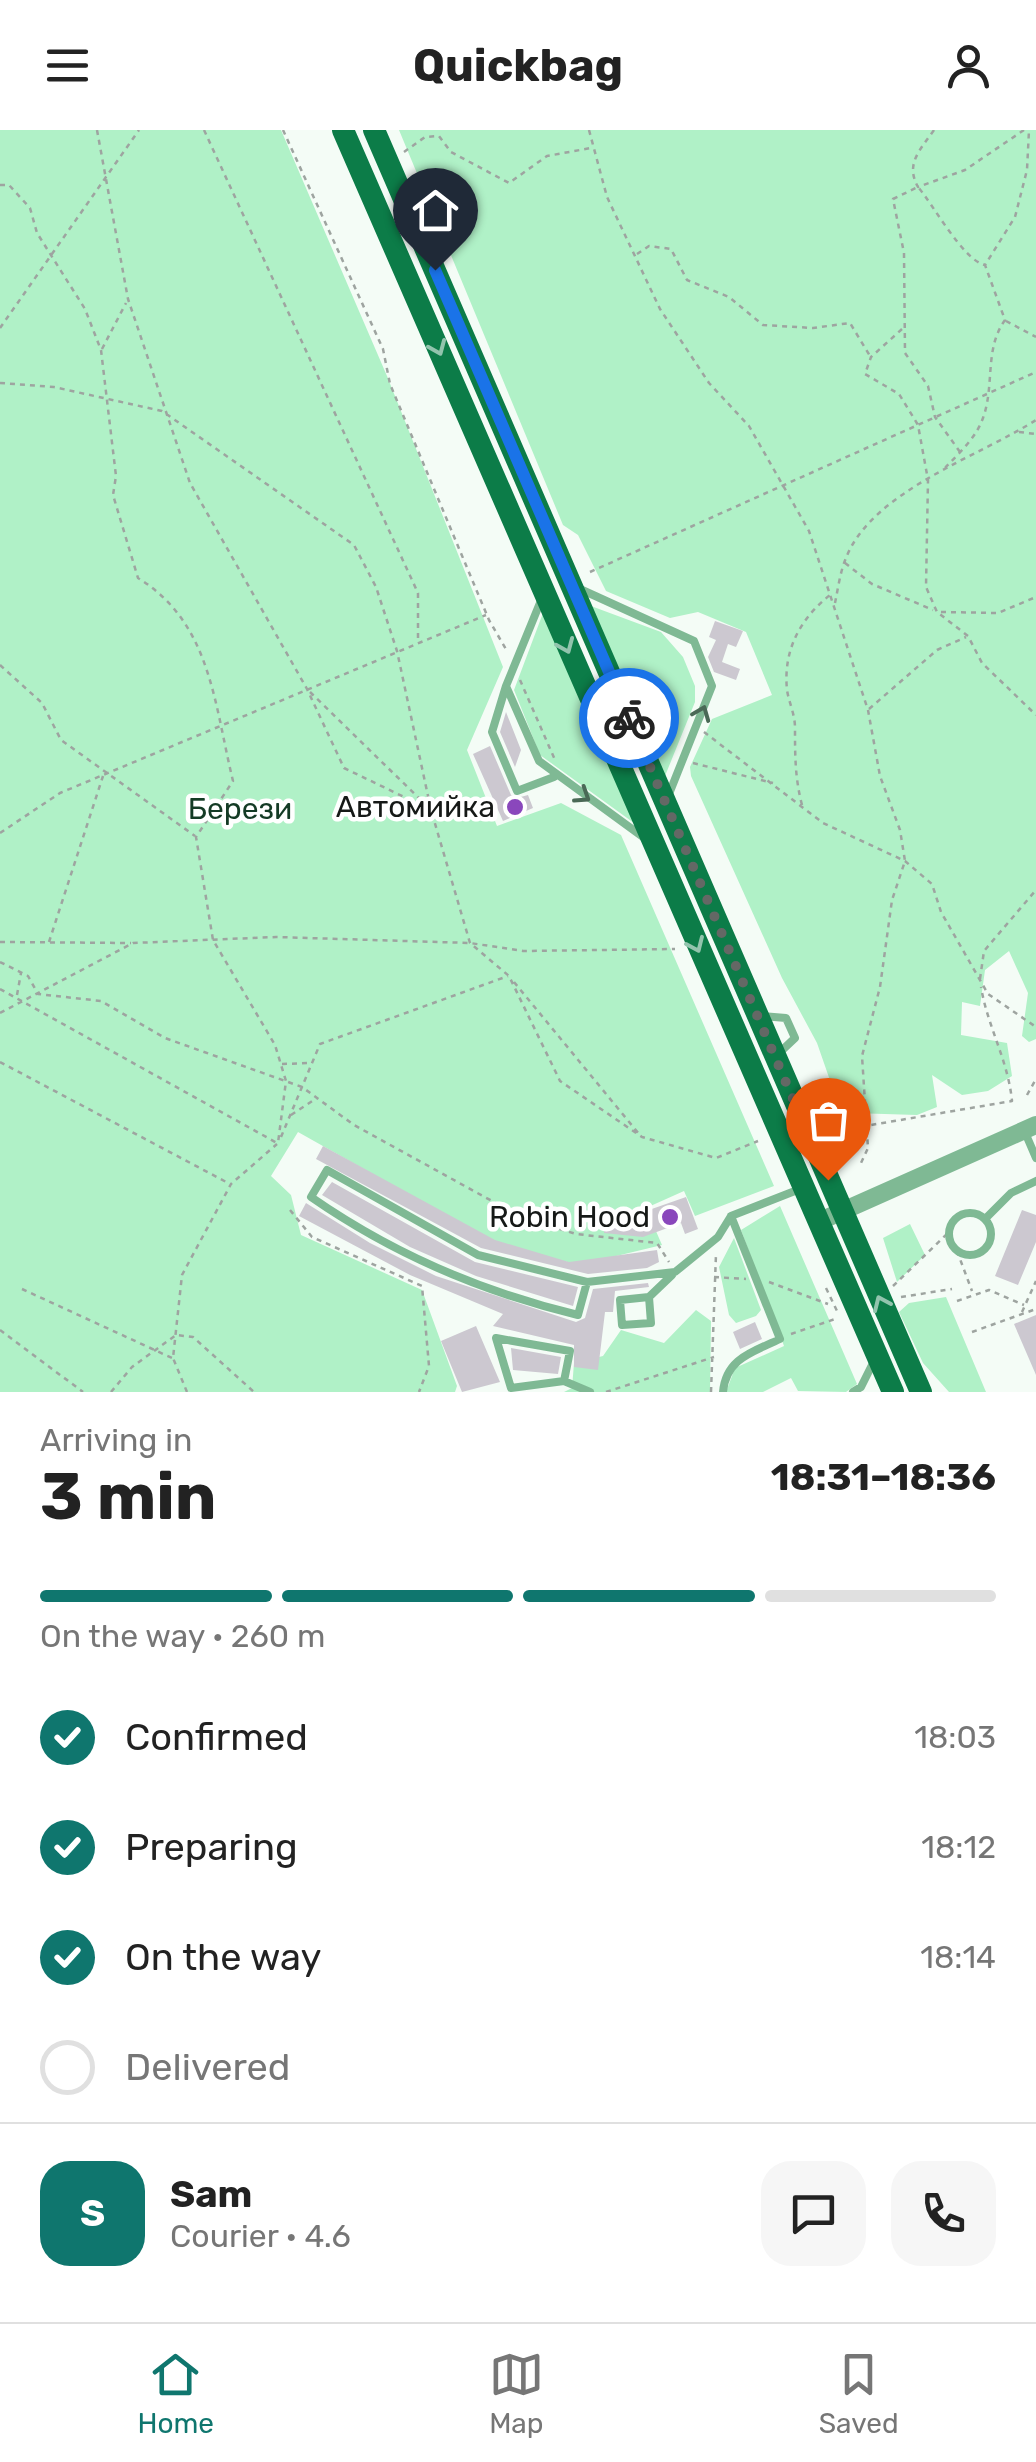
<!DOCTYPE html>
<meta charset="utf-8">
<style>
:root{--surface:#fff;--page:#f6f6f6;--text:#222;--muted:#767676;--line:#e0e0e0;--accent:#0f766e}
body{margin:0;font-family:Rubik,sans-serif;background:var(--page);color:var(--text);height:100vh;display:flex;flex-direction:column;font-size:38px;white-space:nowrap}
*{box-sizing:border-box;margin:0}
p{font-size:32px;color:var(--muted)}
.icon{flex:none;width:55px;height:55px;fill:none;stroke:currentColor;stroke-width:2;stroke-linecap:round;stroke-linejoin:round}
.map{position:relative;height:1262px;overflow:hidden}
.drawer{display:flex;flex-direction:column;background:var(--surface);flex:1}
.drawer>*{flex:none}
.pin{position:absolute;display:grid;place-items:center;width:85px;height:85px;color:#fff;margin:-102px -42px;border-radius:50% 50% 50% 0;rotate:-45deg;box-shadow:0 0 10px #0007}
.pin .icon{rotate:45deg}
.courier{position:absolute;display:grid;place-items:center;width:100px;height:100px;margin:-50px;border:8px solid #1a73e8;border-radius:50%;background:#fff;color:#222;box-shadow:0 2px 12px #0007}
.head em{font-style:normal;font-weight:700}
.head div{display:flex;flex-direction:column-reverse}
.head{display:flex;align-items:center;justify-content:space-between;height:170px;padding:0 40px}
h1{font-size:65px;font-weight:700;line-height:75px}
.bar{display:grid;grid-template-columns:repeat(4,1fr);gap:15px 10px;align-content:center;height:120px;padding:0 40px}
.bar i{height:12px;border-radius:8px;background:var(--line)}
.bar .selected{background:var(--accent)}
.bar p{grid-column:span 4}
.line{display:flex;align-items:center;gap:25px;padding:0 40px;border-top:2px solid var(--line)}
.line div{flex:1}
.round{display:grid;place-items:center;flex:none;width:105px;height:105px;border-radius:30px;background:var(--page)}
ol{padding:0 40px;list-style:none}
li{display:flex;align-items:center;gap:30px;height:110px}
li p{margin-inline-start:auto}
li .icon{padding:10px;border-radius:50%;background:var(--accent);color:#fff;stroke-width:4}
li:last-child{color:var(--muted)}
li i{width:55px;height:55px;border:5px solid var(--line);border-radius:50%}
header{display:flex;justify-content:space-between;align-items:center;height:130px;padding:0 40px;background:var(--surface);font-size:45px;font-weight:700}
.tabs{display:flex;justify-content:space-around;align-items:center;height:140px;border-top:2px solid var(--line);background:var(--surface);font-size:28px;color:var(--muted)}
.tabs a{display:grid;justify-items:center;gap:5px}
.tabs .selected{color:var(--accent)}
.map>svg:first-child{display:block}
.green{fill:#b0f1c7}
.building{fill:#ccc8d0}
.lines{fill:none;stroke-linecap:round;stroke-linejoin:round}
.path{stroke:#9ea4a0;stroke-width:2.5;stroke-dasharray:5 5;stroke-linecap:butt}
.service{stroke:#7fb994;stroke-width:8}
.tertiary{stroke:#7fb994;stroke-width:18}
.primary{stroke:#0c7c48;stroke-width:22}
.oneway{stroke:#92c4ad}
.oneway2{stroke:#4a6956}
.done{stroke:#646865;stroke-width:10;stroke-dasharray:0 18}
.route{stroke:#1a73e8;stroke-width:12}
.poi-dot{fill:#8a47bc;stroke:#fff;stroke-width:4}
.labels{text-anchor:middle;dominant-baseline:central;stroke-width:9;stroke-linejoin:round;paint-order:stroke}
.poi-label{font-size:30px;fill:#161917;stroke:#fff;text-anchor:end}
.park-label{font-size:30px;fill:#143b25;stroke:#fff}
</style>
<header><svg class="icon" aria-label="menu" viewBox="0 0 24 24"><path d="M4 6h16M4 12h16M4 18h16"/></svg>Quickbag<svg class="icon" aria-label="person" viewBox="0 0 24 24"><circle cx="12" cy="8" r="4"/><path d="M4 21q1-7 8-7t8 7"/></svg></header>
<div class="map">
<svg width="1036" height="1262" viewBox="0 0 1036 1262">
<rect width="100%" height="100%" fill="#f4fcf6"/>
<path class="green" d="M0,0H281L387,246L503,537L467,620L497,696L561,673L621,705L774,1056L695,1086L684,1061L646,1078L662,1115L579,1135L497,1114L298,1002L271,1046L291,1065L301,1105L422,1160L457,1256L455,1262H0Z
M399,0H1036V909L1029,912L1022,906L1028,863L1009,821L985,840L980,876L962,872L961,905L1007,913L1012,946L988,961L962,965L932,945L937,977L917,985L852,983L833,959L817,913L782,848L691,646L690,637L712,589L772,565L746,502L698,482L670,488L606,461L578,405L563,395Z
M591,476L661,502L683,527L695,556V572L665,646Z
M543,483L634,693L540,625L514,560Z
M780,1076L857,1254L846,1262L798,1261L791,1248L763,1262H726L735,1238L784,1216L741,1100Z
M910,1094L925,1125L897,1152L883,1108Z
M734,1108L761,1180L756,1186L736,1193L729,1185L719,1137Z
M946,1167L986,1262H949L923,1233L899,1182L909,1173Z
M696,1180L711,1191L710,1262H564L572,1258L574,1233L603,1226L621,1200L664,1213Z"/>
<path class="building" d="M715,491L743,501L736,517L728,514L722,532L740,539L736,550L714,542L708,527L716,510L709,507Z
M506,582L521,620L515,637L500,602Z
M490,616L511,665L517,668L528,665L533,678L503,691L473,624Z
M323,1016L495,1110L569,1132L657,1120L659,1132L647,1138L588,1144L481,1118L316,1029Z
M332,1052L475,1132L578,1157L573,1176L476,1146L410,1117L322,1065Z
M686,1067L698,1099L685,1104L681,1093L643,1107L604,1103L605,1084L646,1081Z
M306,1073L370,1113L436,1146L576,1192L585,1188L593,1159L648,1153L649,1157L615,1161L613,1182H605L598,1240L574,1237V1215L493,1196L503,1184L410,1145L299,1086Z
M1022,1080L1036,1085V1112L1018,1155L995,1146Z
M1036,1185V1245L1014,1194Z
M755,1192L762,1209L740,1219L733,1202Z
M476,1196L500,1252L462,1262L441,1211Z
M511,1218L561,1227L558,1244L513,1240Z"/>
<g class="lines">
<path class="path" d="M97,0L128,169L190,353L307,559L344,638L429,679
M204,0L418,463V511
M283,0L383,219L390,254L489,490L507,521
M589,0L607,67L660,179L709,253L749,296L809,401L868,580L880,646L900,700L905,731L892,770L880,857L862,926L868,1018L861,1033
M934,0C920,20 905,34 918,57L965,40L1024,0
M404,22L425,7L439,6L451,22L509,53L547,26L591,18
M0,55H9L30,78L37,103L85,179L101,220L116,346L113,365L138,448C211,493 214,573 233,651L196,707L213,810L275,915L286,951L278,1013
M637,124L649,116L671,119L687,150L729,167L763,195L813,198L850,193L870,226
M1006,191L1036,207
M0,198L139,0
M902,199L871,227L865,244L899,264L918,295L928,350L926,457L937,482L968,506L982,533L1036,585
M102,219L126,173
M0,253L54,257L162,281L354,415L376,457L397,521L431,680L470,813L509,846L560,951L642,1007L716,1028L758,1011
M1019,302L1036,304
M960,322L935,287L928,256L905,223L904,123L893,69L918,57C934,76 964,131 985,135
M945,338C959,323 976,308 983,288C995,255 984,219 1005,190L985,135L1015,87L1027,40L1029,0
M845,433L872,454L933,480
M590,442L1036,242
M835,473C838,459 840,442 846,428C872,361 980,326 1036,290
M941,482L998,483L1036,467
M0,535L42,573L61,610L195,706
M520,550L555,630
M310,562L426,675
M869,579L937,520L966,507
M704,602L823,693L905,731L932,754L941,782L988,864L1036,897
M693,633L773,653
M802,675C795,648 795,626 795,598C795,584 789,573 787,560C783,520 800,489 830,465
M0,703L60,663L486,485
M0,812L131,813
M49,812L103,646
M0,832L28,846L38,864L101,871L165,908L302,957L354,995L521,1087L576,1104L657,1113L669,1132
M980,849L984,821L1036,760
M514,852L639,1004
M0,859L277,1013
M17,865L21,843
M0,883L133,813L276,807L470,813L523,821L675,819
M0,932L230,1054
M282,934L309,933
M1027,965L1036,949
M816,977L843,993L865,996L1012,971C1008,930 988,898 981,857
M291,985L317,968
M281,1007L320,914L508,846
M290,1080L312,1107L422,1156L429,1236L419,1262
M957,1121L972,1161
M714,1147L746,1149
M769,1152L828,1174
M893,1156L949,1102
M826,1158L837,1181
M22,1159L172,1228
M901,1167L952,1159
M957,1171L989,1160L1024,1175
M1022,1182L1036,1151
M0,1200L83,1262
M972,1202L1036,1179
M791,1204L835,1189
M111,1262L132,1237L176,1205L193,1207L254,1262
M187,1262L173,1228L182,1145L231,1054L277,1014
M606,1262L714,1227
M711,1262L716,1124"/>
<path class="service" d="M580,459L694,511L712,556L669,664
M542,468L506,556L539,631L643,707
M506,556L492,602L517,661L554,647
M761,886L786,888L795,908L778,924
M1024,1000L1036,1028
M949 1104a21 21 0 1 1 42 0a21 21 0 1 1-42 0Z
M985,1089L1011,1063L1036,1051
M587,1152L578,1185C482,1162 393,1124 311,1067L327,1040L478,1125L587,1152L675,1142L718,1107L731,1086L800,1059
M649,1167L651,1193L622,1195L620,1170L649,1167L672,1145
M564,1251L570,1221L496,1208L511,1258L564,1251L590,1262
M723,1262C726,1228 753,1222 780,1209L731,1086
M853,1262L861,1257L873,1233"/>
<path class="tertiary" d="M818,1092L1036,995"/>
<path class="primary" d="M343,0L893,1262
M374,0L921,1262"/>
</g>
<defs><path id="oneway-chevron" d="M-2-3.5L2.5 0L-2 3.5" fill="none" stroke-width="1.6" stroke-linecap="round" stroke-linejoin="round" transform="scale(2.5)"/></defs>
<g class="oneway">
<use href="#oneway-chevron" transform="translate(438 218) rotate(67)"/>
<use href="#oneway-chevron" transform="translate(566 516) rotate(67)"/>
<use href="#oneway-chevron" transform="translate(696 815) rotate(66)"/>
<use href="#oneway-chevron" transform="translate(881 1173) rotate(-114)"/>
</g>
<g class="oneway2">
<use href="#oneway-chevron" transform="translate(702 583) rotate(-68)"/>
<use href="#oneway-chevron" transform="translate(583 666) rotate(33)"/>
</g>
<g class="lines">
<path class="done" d="M629,588L828,1050"/>
<path class="route" d="M435,140L629,588"/>
</g>
<g class="poi-dot">
<circle cx="515" cy="677" r="10"/>
<circle cx="670" cy="1087" r="10"/>
</g>
<g class="labels">
<g class="poi-label">
<text x="495" y="677">Автомийка</text>
<text x="650" y="1087">Robin Hood</text>
</g>
<g class="park-label">
<text x="240" y="679">Берези</text>
</g>
</g>
</svg>
<div class="pin" style="left:828px;top:1050px;background:#ea580c"><svg class="icon" aria-label="bag" viewBox="0 0 24 24"><path d="M5 8h14l-1 12H6zM9 8a3 3 0 0 1 6 0"/></svg></div>
<div class="pin" style="left:435px;top:140px;background:#1f2937"><svg class="icon" aria-label="home" viewBox="0 0 24 24"><path d="M3 11l9-7 9 7M6 9v11h12V9"/></svg></div>
<div class="courier" style="left:629px;top:588px"><svg class="icon" aria-label="bike" viewBox="0 0 24 24"><circle cx="6" cy="16" r="4"/><circle cx="18" cy="16" r="4"/><path d="M6 16l4-8h5l3 8M10 8l3 8H6M13 5h3"/></svg></div>
</div>
<section class="drawer">
<div class="head"><div><h1>3 min</h1><p>Arriving in</p></div><em>18:31–18:36</em></div>
<div class="bar"><i class="selected"></i><i class="selected"></i><i class="selected"></i><i></i><p>On the way · 260 m</p></div>
<ol>
<li><svg class="icon" aria-label="check" viewBox="0 0 24 24"><path d="M5 12l5 5 9-10"/></svg>Confirmed<p>18:03</p></li>
<li><svg class="icon" aria-label="check" viewBox="0 0 24 24"><path d="M5 12l5 5 9-10"/></svg>Preparing<p>18:12</p></li>
<li><svg class="icon" aria-label="check" viewBox="0 0 24 24"><path d="M5 12l5 5 9-10"/></svg>On the way<p>18:14</p></li>
<li><i></i>Delivered</li>
</ol>
<div class="line" style="height:180px"><b class="round" style="background:var(--accent);color:#fff">S</b><div><b>Sam</b><p>Courier · 4.6</p></div><a class="round"><svg class="icon" aria-label="chat" viewBox="0 0 24 24"><path d="M4 5h16v11H9l-5 4z"/></svg></a><a class="round"><svg class="icon" aria-label="phone" viewBox="0 0 24 24"><path d="M5 4h4l2 5-3 2q2 4 5 5l2-3 5 2v4C11 20 4 13 5 4z"/></svg></a></div>
</section>
<nav class="tabs">
<a class="selected"><svg class="icon" aria-label="home" viewBox="0 0 24 24"><path d="M3 11l9-7 9 7M6 9v11h12V9"/></svg>Home</a>
<a><svg class="icon" aria-label="map" viewBox="0 0 24 24"><path d="M3 6l6-2 6 2 6-2v14l-6 2-6-2-6 2zM9 4v14M15 6v14"/></svg>Map</a>
<a><svg class="icon" aria-label="saved" viewBox="0 0 24 24"><path d="M7 4h10v16l-5-4-5 4z"/></svg>Saved</a>
</nav>
